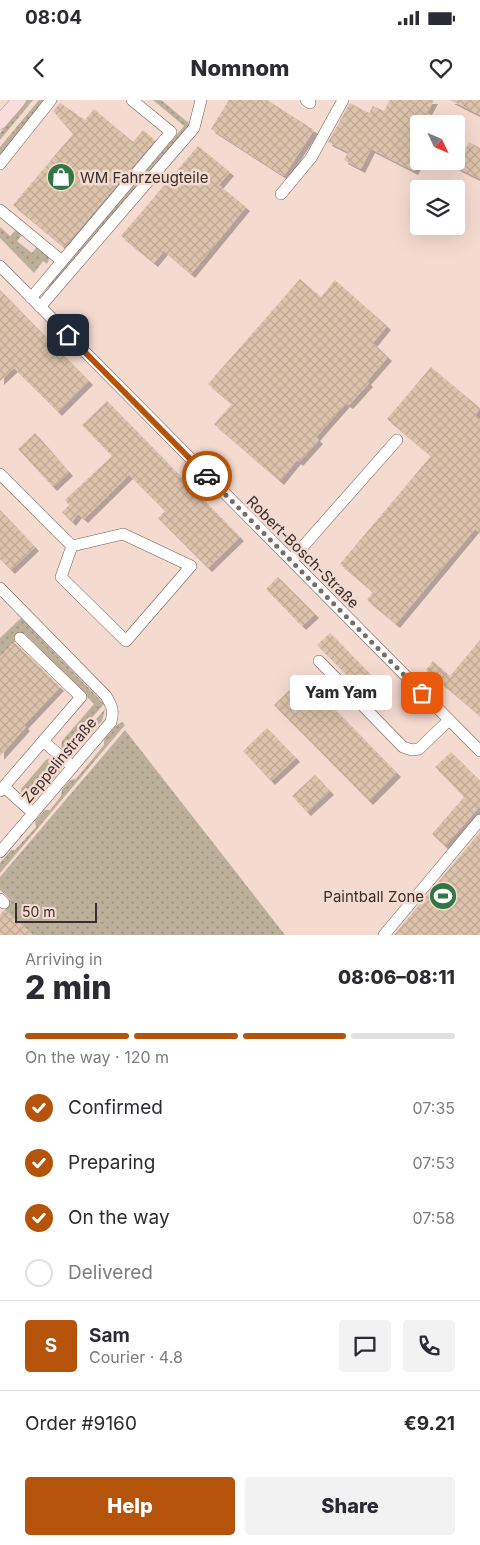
<!DOCTYPE html>
<meta charset="utf-8">
<style>
:root{--surface:#fff;--page:#f2f2f3;--text:#2b2b33;--muted:#7c7c81;--line:#e1e1e2;--accent:#b45309}
body{margin:0;font-family:Inter,sans-serif;background:var(--page);color:var(--text);height:100vh;display:flex;flex-direction:column;font-size:19px;white-space:nowrap}
*{box-sizing:border-box;margin:0}
p{font-size:16px;color:var(--muted)}
.icon{flex:none;width:28px;height:28px;fill:none;stroke:currentColor;stroke-width:2;stroke-linecap:round;stroke-linejoin:round}
.map{position:relative;height:835px;overflow:hidden}
.drawer{display:flex;flex-direction:column;background:var(--surface);flex:1}
.drawer>*{flex:none}
.needle{width:32px;rotate:134deg}
.buttons{position:absolute;left:410px;top:15px;display:grid;gap:10px}
.buttons a{display:grid;place-items:center;width:55px;height:55px;border-radius:5px;background:var(--surface);box-shadow:0 5px 20px #0002;font-size:25px}
.scale{position:absolute;left:15px;bottom:12px;width:82px;box-sizing:border-box;padding-left:5px;border:2px solid #3a2f2c;border-top:0;font-size:14px;line-height:18px;white-space:nowrap;color:#3a2f2c;-webkit-text-stroke:4px #f5dad0;paint-order:stroke}
.pin{position:absolute;display:grid;place-items:center;width:42px;height:42px;color:#fff;margin:-21px;border-radius:10px;box-shadow:0 2px 8px #0006}
.courier{position:absolute;display:grid;place-items:center;width:50px;height:50px;margin:-25px;border:4px solid #b45309;border-radius:50%;background:#fff;color:#222;box-shadow:0 1px 6px #0007}
.bubble{position:absolute;height:35px;border-radius:5px;background:var(--surface);box-shadow:0 5px 20px #0002;font-size:16px;font-weight:800;line-height:35px;text-align:center}
.headline em{font-style:normal;font-weight:800}
.headline div{display:flex;flex-direction:column-reverse}
.headline{display:flex;align-items:center;justify-content:space-between;height:85px;padding:0 25px}
h1{font-size:32px;font-weight:800;line-height:38px}
.bar{display:grid;grid-template-columns:repeat(4,1fr);gap:8px 5px;align-content:center;height:60px;padding:0 25px}
.bar i{height:6px;border-radius:4px;background:var(--line)}
.bar .on{background:var(--accent)}
.bar p{grid-column:span 4}
.line{display:flex;align-items:center;gap:12px;padding:0 25px;border-top:1px solid var(--line)}
.line div{flex:1}
.round{display:grid;place-items:center;flex:none;width:52px;height:52px;border-radius:5px;background:var(--page)}
ol{padding:0 25px;list-style:none}
li{display:flex;align-items:center;gap:15px;height:55px}
li p{margin-inline-start:auto}
li .icon{padding:5px;border-radius:50%;background:var(--accent);color:#fff;stroke-width:4}
li:last-child{color:var(--muted)}
li i{width:28px;height:28px;border:2px solid var(--line);border-radius:50%}
.cta{display:flex;gap:10px;margin-top:auto;padding:10px 25px}
.cta a{flex:1;height:58px;border-radius:5px;background:var(--accent);color:#fff;font-size:20px;font-weight:800;line-height:58px;text-align:center}
.cta a+a{background:var(--page);color:var(--text)}
.status{display:flex;justify-content:space-between;align-items:center;height:35px;padding:0 25px;background:var(--surface);direction:ltr}
.status svg{height:14px;fill:currentColor}
header{display:flex;justify-content:space-between;align-items:center;height:65px;padding:0 25px;background:var(--surface);font-size:22px;font-weight:800}
.map>svg:first-child{display:block}
.grass{fill:url(#grass-dots)}
.building{fill:url(#building-cross-hatch);filter:url(#shadow)}
.lines{fill:none;stroke-linecap:round;stroke-linejoin:round}
.minor-casing{stroke:#745d55;stroke-width:12}
.major-casing{stroke:#b5908f;stroke-width:15}
.minor{stroke:#fff;stroke-width:11}
.major{stroke:#fadcdc;stroke-width:14}
.done{stroke:#7b6b65;stroke-width:5;stroke-dasharray:0 9}
.route{stroke:#b45309;stroke-width:6}
.labels{text-anchor:middle;dominant-baseline:central;stroke-width:5;stroke-linejoin:round;paint-order:stroke}
.poi-label{font-size:15px;fill:#3a2f2c;stroke:#f5dad0;text-anchor:start}
.street-label{font-size:15px;fill:#3a2f2c;stroke:#f5dad0}
</style>
<div class="status"><b>08:04</b><svg viewBox="0 0 49 12"><path d="M0 12V9h3v3zM5 12V6h3v6zM10 12V3h3v9zM15 12V0h3v12zM26 1h20v11H26zM47 4h2v5h-2z"/></svg></div>
<header><svg class="icon" aria-label="back" viewBox="0 0 24 24"><path d="M15 5l-7 7 7 7"/></svg>Nomnom<svg class="icon" aria-label="heart" viewBox="0 0 24 24"><path d="M12 20l-8-8c-3-5 5-10 8-4 3-6 11-1 8 4z"/></svg></header>
<div class="map">
<svg width="480" height="835" viewBox="0 0 480 835">
<defs>
<pattern id="grass-dots" width="8" height="8" patternUnits="userSpaceOnUse" patternTransform="scale(1.25)"><rect width="8" height="8" fill="#bcb09a"/><path d="M2 2h.1M6 6h.1" fill="none" stroke="#9a907e" stroke-width="1.8" stroke-linecap="round"/></pattern>
<pattern id="building-cross-hatch" width="8" height="8" patternUnits="userSpaceOnUse" patternTransform="scale(1.25)"><rect width="8" height="8" fill="#ddc3ac"/><path d="M0 0l8 8M0 8l8-8" fill="none" stroke="#bea894"/></pattern>
<filter id="shadow"><feDropShadow dx="4" dy="4" stdDeviation="0" flood-color="#0004"/></filter>
</defs>
<rect width="100%" height="100%" fill="#f5dad0"/>
<path class="grass" d="M27,0H33L0,40V33Z
M39,0H45L0,55V47Z
M153,0H161L190,24L51,190L48,186L184,26Z
M0,127L10,136L16,130L22,135L17,141L32,153L37,147L47,155L49,159L47,164L43,161L34,173L0,138Z
M21,518L104,604L64,650L61,647L62,641L94,604L24,533L20,538L14,542L0,557V538Z
M105,609L102,621L93,631L88,632L70,654L68,652Z
M122,622L125,625L0,773V763L11,750H15L36,727L35,721L45,710H50L61,696L62,690L70,680L76,679L104,645V640L117,625Z
M125,630L285,835H33L5,810L10,799L0,790V777Z
M51,658L54,660L24,696L22,694L21,689L46,660Z
M59,664C63,670 58,674 54,678L49,679L37,692L36,698L34,701L28,699Z"/>
<path class="building" d="M229,0H267L314,30L284,76L211,29Z
M390,0H434L427,13L448,24H419V62L414,71L371,49L361,69L344,60L348,52L328,42L350,3L369,13L373,6L384,11Z
M450,0H480V15Z
M60,3L85,20L94,9L133,42L143,30L155,40L64,147L13,105L73,34L53,11Z
M469,42L480,48V79L456,67Z
M198,46L230,72L219,85L246,107L191,174L164,151L154,163L121,136Z
M300,179L321,197L335,180L387,226L373,243L388,257L367,281L369,283L349,305L346,303L316,337L319,340L299,362L297,360L280,381L214,324L232,304L208,284Z
M0,190L89,281L58,312L14,268L0,281Z
M431,267L480,308L475,316L480,320V433L475,429L396,524L367,500L373,492L340,464L431,356L387,319Z
M107,301L240,437L208,468L158,418L165,411L129,375L84,419L78,414L72,422L62,412L69,405L65,400L112,356L82,325Z
M35,333L69,372L53,387L18,349Z
M0,410L35,447L11,470L0,459Z
M278,477L315,514L302,526L266,489Z
M330,533L381,585L368,597L317,545Z
M480,540V616L426,570L433,561L450,576Z
M14,542L60,587L24,625L26,627L0,656V557Z
M303,577L397,673L369,701L274,605Z
M267,628L296,658L271,681L243,651Z
M451,652L480,681V706L445,746L432,734L464,697L435,667Z
M315,675L330,691L307,712L292,696Z
M480,732V835H394Z
M4,810H5L33,835H0V815Z"/>
<g class="lines">
<defs>
<path id="minor" d="M306,0L310,3
M0,64L51,0
M281,94L311,58L343,0
M0,110L62,161
M0,166L480,651
M31,198L171,32L132,0
M40,207L194,28L201,0
M0,374L72,446
M123,434L191,466L126,541L61,477L72,446Z
M291,460L397,340
M0,488L106,596C112,606 114,610 111,622L0,752
M319,561L403,647L412,650L419,649L449,620
M43,641L73,667
M4,687L33,713
M0,691L81,597L20,538
M0,799L4,803
M384,835L480,720"/>
<path id="major" d="M0,22L19,0"/>
</defs>
<use href="#minor" class="minor-casing"/>
<use href="#major" class="major-casing"/>
<use href="#minor" class="minor"/>
<use href="#major" class="major"/>
</g>
<g class="lines">
<path class="done" d="M207,376L422,593"/>
<path class="route" d="M68,235L207,376"/>
</g>
<defs>
<symbol id="shop-disc" viewBox="-11 -11 22 22"><circle r="9.5" fill="#307744" stroke="#f5dad0"/><path d="M-5-2.5h2.3a2.7 3.5 0 0 1 5.4 0H5L5.5 6h-11ZM-1.5-2.5h3a1.5 2.3 0 0 0-3 0Z" fill="#fff"/></symbol>
<symbol id="stadium-disc" viewBox="-11 -11 22 22"><circle r="9.5" fill="#307744" stroke="#f5dad0"/><path d="M0-5a6.5 5 0 1 0 0 10a6.5 5 0 1 0 0-10ZM-3.5-1.8h7v3.6h-7Z" fill="#fff"/></symbol>
</defs>
<g fill-rule="evenodd">
<use href="#shop-disc" x="45" y="61" width="32" height="32"/>
<use href="#stadium-disc" x="427" y="780" width="32" height="32"/>
</g>
<g class="labels">
<g class="poi-label">
<text x="80" y="77">WM Fahrzeugteile</text>
<text x="424" y="796" text-anchor="end">Paintball Zone</text>
</g>
<g class="street-label">
<text transform="translate(303 452) rotate(45)">Robert-Bosch-Straße</text>
<text transform="translate(59 660) rotate(-50)">Zeppelinstraße</text>
</g>
</g>
</svg>
<div class="buttons">
<a><svg class="needle" viewBox="-14 -14 28 28"><path d="M0-13l5 13h-10z" fill="#e53935"/><path d="M0 13l5-13h-10z" fill="#7c7c81"/></svg></a>
<a><svg class="icon" aria-label="layers" viewBox="0 0 24 24"><path d="M12 4l9 5-9 5-9-5zM3 14l9 5 9-5"/></svg></a>
</div>
<div class="scale">50 m</div>
<div class="pin" style="left:422px;top:593px;background:#ea580c"><svg class="icon" aria-label="bag" viewBox="0 0 24 24"><path d="M5 8h14l-1 12H6zM9 8a3 3 0 0 1 6 0"/></svg></div>
<div class="pin" style="left:68px;top:235px;background:#1f2937"><svg class="icon" aria-label="home" viewBox="0 0 24 24"><path d="M3 11l9-7 9 7M6 9v11h12V9"/></svg></div>
<div class="courier" style="left:207px;top:376px"><svg class="icon" aria-label="car" viewBox="0 0 24 24"><path d="M5 17H2v-5l4-1 3-4h7l3 4 3 1v5h-3M9 17h6M6 11h13"/><circle cx="7" cy="17" r="2"/><circle cx="17" cy="17" r="2"/></svg></div>
<div class="bubble" style="left:290px;top:575px;width:102px">Yam Yam</div>
</div>
<section class="drawer">
<div class="headline"><div><h1>2 min</h1><p>Arriving in</p></div><em>08:06–08:11</em></div>
<div class="bar"><i class="on"></i><i class="on"></i><i class="on"></i><i></i><p>On the way · 120 m</p></div>
<ol>
<li><svg class="icon" aria-label="check" viewBox="0 0 24 24"><path d="M5 12l5 5 9-10"/></svg>Confirmed<p>07:35</p></li>
<li><svg class="icon" aria-label="check" viewBox="0 0 24 24"><path d="M5 12l5 5 9-10"/></svg>Preparing<p>07:53</p></li>
<li><svg class="icon" aria-label="check" viewBox="0 0 24 24"><path d="M5 12l5 5 9-10"/></svg>On the way<p>07:58</p></li>
<li><i></i>Delivered</li>
</ol>
<div class="line" style="height:90px"><b class="round" style="background:var(--accent);color:#fff">S</b><div><b>Sam</b><p>Courier · 4.8</p></div><a class="round"><svg class="icon" aria-label="chat" viewBox="0 0 24 24"><path d="M4 5h16v11H9l-5 4z"/></svg></a><a class="round"><svg class="icon" aria-label="phone" viewBox="0 0 24 24"><path d="M5 4h4l2 5-3 2q2 4 5 5l2-3 5 2v4C11 20 4 13 5 4z"/></svg></a></div>
<div class="line" style="height:65px"><div>Order #9160</div><b>€9.21</b></div>
<div class="cta"><a>Help</a><a>Share</a></div>
</section>
